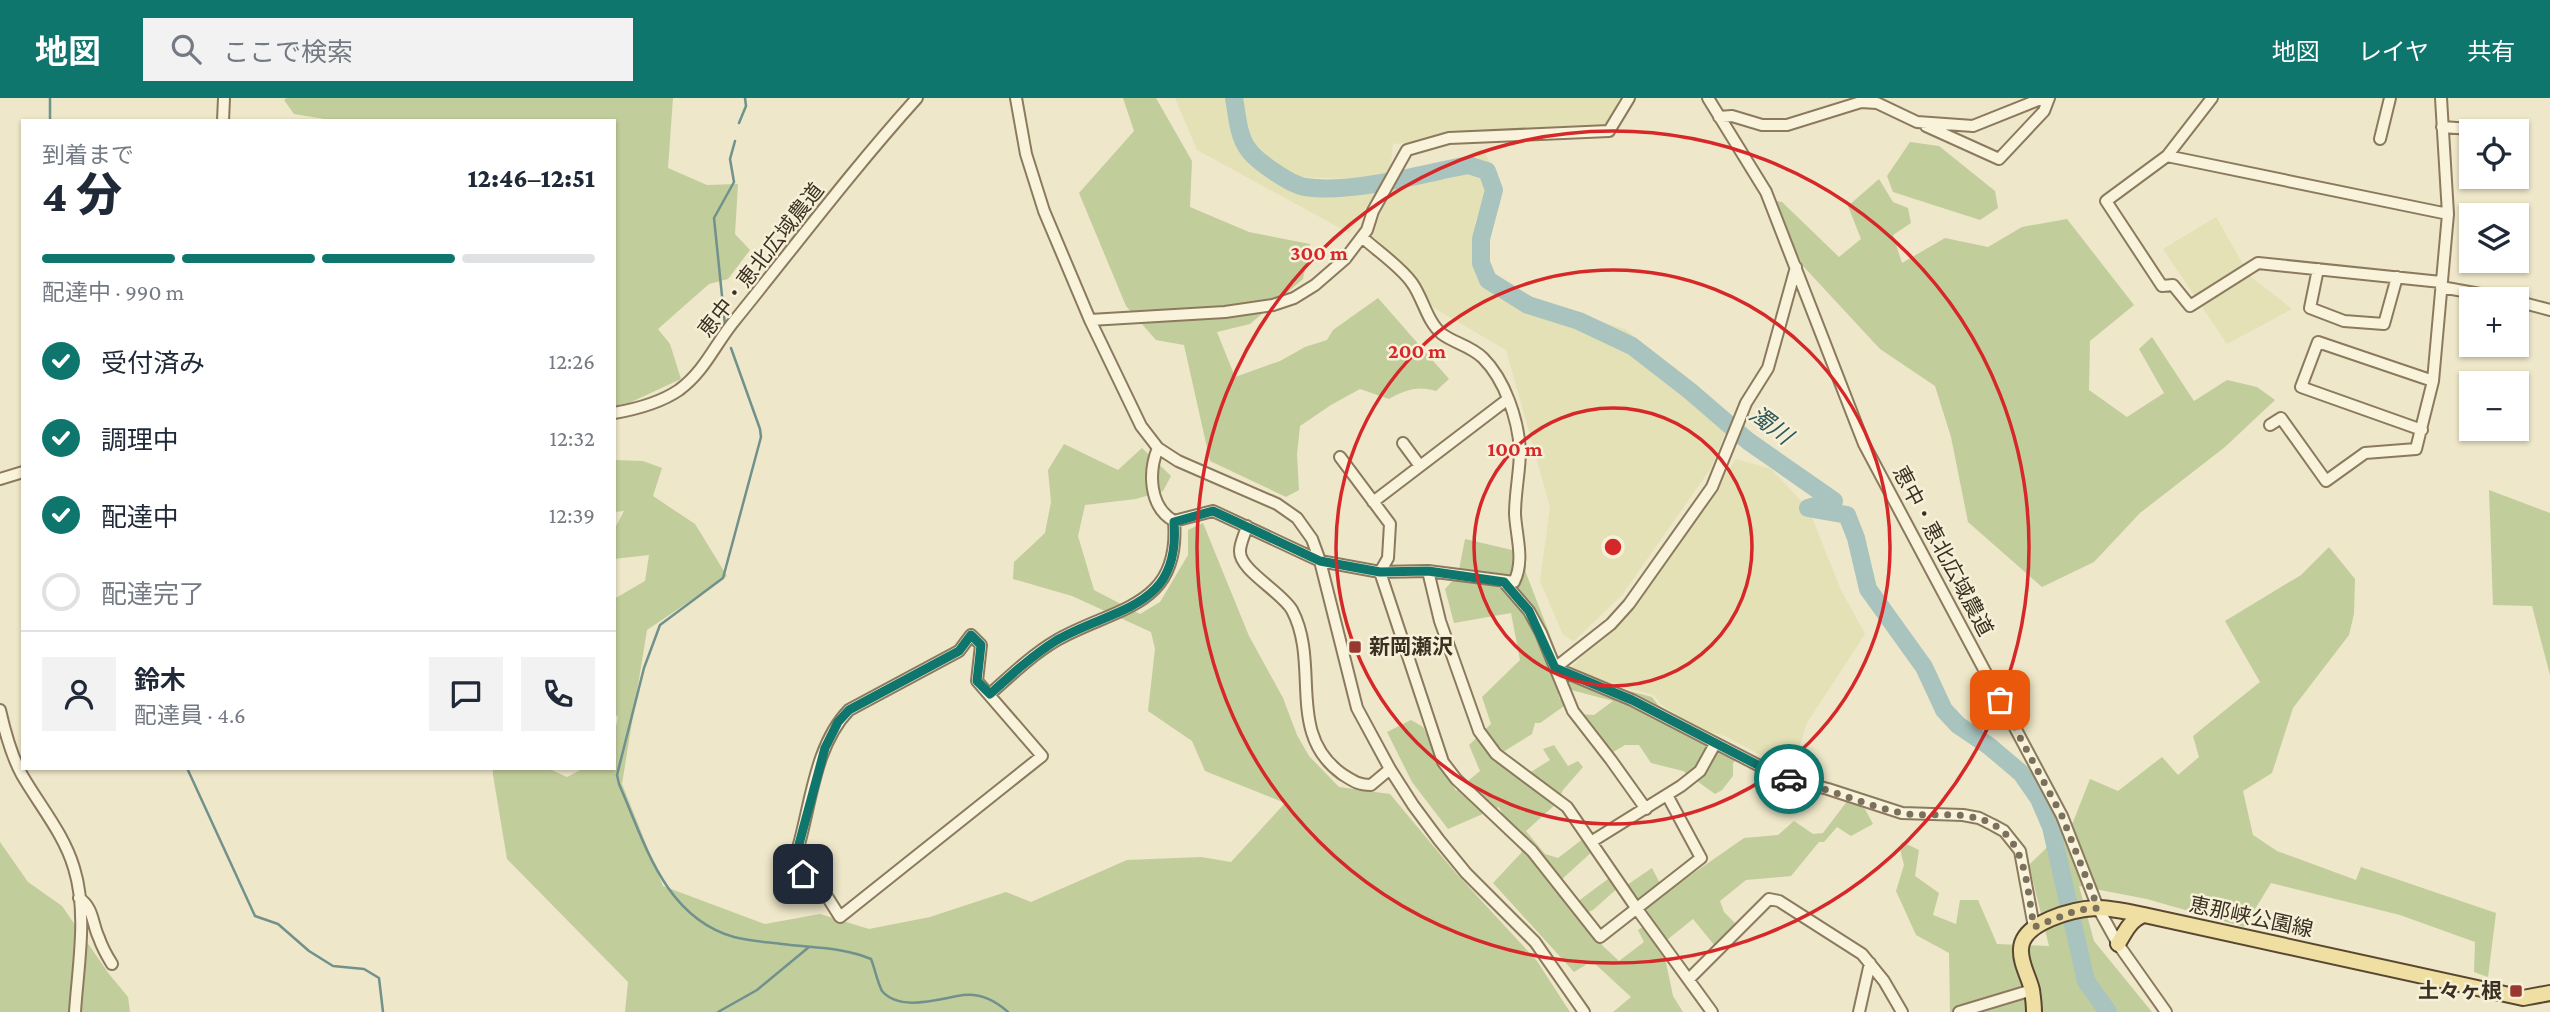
<!DOCTYPE html>
<html lang="ja">
<meta charset="utf-8">
<style>
:root{--surface:#fff;--page:#f2f2f3;--text:#1f2937;--muted:#747a83;--line:#e0e1e3;--accent:#0f766e}
body{margin:0;font-family:"Crimson Pro","Noto Sans JP",serif;background:var(--page);color:var(--text);height:100vh;display:flex;flex-direction:column;font-size:26px;white-space:nowrap}
*{box-sizing:border-box;margin:0}
p{font-size:23px;color:var(--muted)}
.icon{flex:none;width:38px;height:38px;fill:none;stroke:currentColor;stroke-width:2;stroke-linecap:round;stroke-linejoin:round}
.map{position:relative;flex:1;overflow:hidden}
.drawer{position:absolute;left:21px;top:21px;width:595px;height:651px;display:flex;flex-direction:column;background:var(--surface);border-radius:0px;box-shadow:0 2px 5px #0004}
.drawer>*{flex:none}
.tools{position:absolute;left:2459px;top:21px;display:grid;gap:14px}
.tools a{display:grid;place-items:center;width:70px;height:70px;border-radius:0px;background:var(--surface);box-shadow:0 2px 5px #0004;font-size:35px}
.pin{position:absolute;display:grid;place-items:center;width:60px;height:60px;color:#fff;margin:-30px;border-radius:14px;box-shadow:0 4px 10px #0006}
.courier{position:absolute;display:grid;place-items:center;width:70px;height:70px;margin:-35px;border:5px solid #0f766e;border-radius:50%;background:#fff;color:#222;box-shadow:0 2px 9px #0007}
.summary em{font-style:normal;font-weight:800}
.summary div{display:flex;flex-direction:column-reverse}
.summary{display:flex;align-items:center;justify-content:space-between;height:119px;padding:0 21px}
h1{font-size:46px;font-weight:800;line-height:52px}
.bar{display:grid;grid-template-columns:repeat(4,1fr);gap:10px 7px;align-content:center;height:84px;padding:0 21px}
.bar i{height:9px;border-radius:5px;background:var(--line)}
.bar .active{background:var(--accent)}
.bar p{grid-column:span 4}
.line{display:flex;align-items:center;gap:18px;padding:0 21px;border-top:2px solid var(--line)}
.line div{flex:1}
.round{display:grid;place-items:center;flex:none;width:74px;height:74px;border-radius:0px;background:var(--page)}
ol{padding:0 21px;list-style:none}
li{display:flex;align-items:center;gap:21px;height:77px}
li p{margin-inline-start:auto}
li .icon{padding:7px;border-radius:50%;background:var(--accent);color:#fff;stroke-width:4}
li:last-child{color:var(--muted)}
li i{width:38px;height:38px;border:4px solid var(--line);border-radius:50%}
header{display:flex;align-items:center;gap:42px;box-sizing:border-box;height:98px;padding:0 35px;background:var(--accent);color:#fff}
header strong{font-size:33px}
nav{display:flex;gap:38px;margin-inline-start:auto;font-size:24px}
.search{width:490px;height:63px;background:var(--page);display:flex;align-items:center;gap:18px;box-sizing:border-box;padding:0 24px;border-radius:0px;color:var(--muted);font-size:26px}
.map>svg:first-child{display:block}
.farmland{fill:#e4e1b6}
.green{fill:#c2cd9c}
.lines{fill:none;stroke-linecap:round;stroke-linejoin:round}
.stream{stroke:#70918c;stroke-width:2.5}
.river{stroke:#a9c3be;stroke-width:18}
.minor-casing{stroke:#8b7a5d;stroke-width:14}
.major-casing{stroke:#594731;stroke-width:18}
.minor{stroke:#f9f3dc;stroke-width:10}
.major{stroke:#f0dfa2;stroke-width:14}
.done{stroke:#7a705c;stroke-width:7;stroke-dasharray:0 12.6}
.route{stroke:#0f766e;stroke-width:9}
.ring{fill:none;stroke:#d62828;stroke-width:3.5}
.poi-dot{fill:#99382e;stroke:#f6f0d8;stroke-width:2.5}
.labels{text-anchor:middle;dominant-baseline:central;stroke-width:5;stroke-linejoin:round;paint-order:stroke}
.street-label{font-size:21px;fill:#3b3021;stroke:#f6f0d8}
.poi-label{font-size:21px;font-weight:bold;fill:#3b3021;stroke:#f6f0d8;text-anchor:start}
.water-label{font-size:23px;font-style:italic;fill:#30595b;stroke:#f6f0d8}
.centre{fill:#d62828;stroke:#f6f0d8;stroke-width:3.5}
.ring-label{font-size:21px;text-anchor:middle;font-weight:bold;fill:#d62828;stroke:#f6f0d8;stroke-width:5;stroke-linejoin:round;paint-order:stroke}
</style>
<header>
<strong>地図</strong>
<div class="search"><svg class="icon" aria-label="search" viewBox="0 0 24 24"><circle cx="10" cy="10" r="6"/><path d="M15 15l6 6"/></svg>ここで検索</div>
<nav><a>地図</a><a>レイヤ</a><a>共有</a></nav>
</header>
<div class="map">
<svg width="2550" height="914" viewBox="0 0 2550 914">
<rect width="100%" height="100%" fill="#eee7c9"/>
<path class="farmland" d="M1175,0H1228L1237,52L1293,93L1377,94L1349,135L1197,52Z
M1242,0H1626L1605,33L1472,39L1393,46L1389,82L1298,79L1247,51Z
M1482,51L1498,76L1475,124L1488,190L1625,231L1732,318L1711,370L1622,497L1574,543L1563,537L1540,483L1550,409L1506,252L1434,210L1369,137L1395,87Z
M2216,119L2250,178L2292,211L2227,246L2163,151Z
M1736,361L1771,371L1808,410L1840,490L1865,536L1807,625L1800,647L1801,670L1794,675L1727,639L1701,631L1660,606L1654,597L1567,575L1652,474Z"/>
<path class="green" d="M287,0H673L668,70L707,87L738,86L735,136L750,152L728,181L709,186L658,231L670,246L681,281L629,305L614,308V23H337L294,16L284,2Z
M1123,0H1156L1192,63L1190,109L1249,134L1310,146L1303,181L1250,226L1217,234L1235,279L1280,263L1305,249L1327,242L1333,232L1378,200L1449,281L1436,293C1419,287 1404,292 1389,301L1360,291L1331,307L1300,328L1297,356L1299,392L1286,399L1210,363L1184,247L1156,242L1126,208L1079,95L1134,33Z
M1910,44L1939,48L1995,93L1998,110L1980,122L1893,94L1887,78Z
M1879,81L1893,104L1908,110L1911,125L1893,137L1902,165L1945,140L1988,149L2022,129L2067,121L2134,207L2090,243L2089,292L2127,319L2164,295L2139,251L2152,239L2194,303L2227,282L2257,289L2275,302L2225,349L2140,415L2094,464L2042,489L1968,424L1951,339L1935,288L1880,251L1803,168L1772,102L1782,104L1839,159L1861,141L1848,108Z
M1064,346L1118,372L1142,350L1171,378L1163,393L1136,401L1085,407L1078,438L1094,492L1140,516L1160,504L1188,457V432L1203,425L1249,538L1283,600L1297,637L1309,658L1339,689L1390,696L1455,774L1537,863L1570,914H625L628,884L507,761L493,677V670H547L567,679L584,670H614V639L618,619L614,615V501L645,483L649,457L614,461V432L624,413L614,414V362L643,363L662,370L653,398L695,426L727,478L647,532L622,686L663,788L765,826L820,816L869,831L930,819L1006,794L1031,804L1127,762L1201,759L1231,764L1285,705L1205,673L1192,643L1148,613L1155,551L1151,534L1072,498L1013,481L1014,464L1045,435L1051,404L1048,372Z
M2489,392L2550,415V577L2532,508L2493,507Z
M1465,441L1525,455L1526,475L1565,576L1652,599L1658,607L1680,621L1703,645L1727,646L1742,656L1733,665V678L1722,692L1715,696L1683,673L1651,665L1639,647H1625L1613,654L1586,642V625L1578,616L1594,617L1613,603L1560,589L1558,596L1560,601L1568,604L1567,606L1540,625H1535L1532,636L1495,659L1523,679L1550,662L1543,651L1554,647L1568,668L1578,663L1583,669L1563,692L1557,705L1526,733L1545,756L1558,760L1584,740L1594,752L1560,783L1577,804L1612,778L1619,789L1593,812L1581,817L1603,848L1619,863L1644,844L1638,832L1646,827L1643,814L1627,787L1652,770L1665,795L1744,740L1778,737L1794,723L1813,736L1823,735L1848,702L1865,711L1873,726L1851,738L1837,729L1824,744H1819L1791,778L1746,782L1720,803L1724,814L1737,827L1715,848L1693,821L1662,846L1673,898L1683,914H1613L1631,899L1592,863L1574,874L1493,785L1522,754L1499,709L1448,731L1412,684L1387,634L1411,622L1423,629L1456,693L1480,673L1469,647L1491,626L1482,599L1520,562L1511,515L1454,525L1445,491L1458,477Z
M2329,449L2355,481L2354,516L2349,537L2293,610L2272,675L2243,693L2253,737L2277,753L2356,782L2361,769L2496,815L2488,879L2474,874L2475,844L2400,817L2271,785L2244,829L2147,801L2079,788L2094,843L2152,914H1950L1949,855L1916,837L1896,793L1904,767L1900,751L1902,744L1919,752L1915,778L1939,795L1933,817L1956,826L1960,802H1978L1997,846L2049,848L2029,767L2073,724L2090,681L2118,693L2162,659L2178,677L2199,659L2193,638L2260,584L2225,523L2301,477Z
M0,744L28,784L62,808L109,876L128,899L130,914H0Z"/>
<g class="lines">
<path class="stream" d="M50,23V0
M739,25L746,8L745,0
M725,227L714,120L734,84L730,61L735,43
M731,250L760,331L761,339L723,480L660,527L644,570L617,677L619,686C645,745 664,819 734,839C749,843 766,844 782,846C812,850 843,849 871,861C875,871 877,883 882,893C900,914 938,901 963,897C981,895 996,903 1008,914
M187,670L255,818L278,826L309,853L333,868L364,871L379,880L383,914
M718,914L757,892L809,849"/>
<path class="river" d="M1234,0C1237,16 1238,38 1248,51C1256,63 1291,87 1305,89C1351,96 1421,76 1468,67L1487,73L1494,92L1481,141V165L1488,182L1528,207L1579,223L1632,248L1690,293L1748,343L1834,403L1808,410L1847,417L1856,440L1868,491L1924,569L1944,612L1958,627L1989,648L2021,675L2039,701L2051,729L2086,883L2108,914"/>
<defs>
<path id="minor" d="M1016,0L1026,56L1044,113L1090,222L1141,328L1158,350L1178,363L1277,406L1297,420L1312,441L1320,463L1357,610L1390,671L1413,707L1439,742L1466,775L1535,844L1584,914
M1708,0L1766,94L1864,346L2062,718L2098,810L2118,846L2166,914
M2212,0L2167,58L2106,103L2162,188L2173,187L2190,208L2258,165L2441,184
M1719,19L1732,18L1762,27H1787L1861,4L1877,5L1917,24L1973,28L2043,0
M223,23L224,0
M1926,28L1999,61L2044,13L2049,0
M2442,29L2500,33
M2380,41L2390,0
M2167,58L2448,116
M2318,171L2310,210L2344,223L2384,226L2397,179
M2441,189L2508,201
M2516,203L2550,212
M1090,222L1225,214L1273,207L1294,200L1315,187L1345,161L1367,132L1373,113L1407,52L1449,40L1609,33L1629,0
M614,315C637,311 660,305 679,292C705,273 715,246 735,222C795,148 853,71 917,0
M2270,327L2281,320L2326,383L2365,355L2416,351L2433,283L2448,116L2441,0
M2422,332L2301,289L2318,244L2433,283
M1403,345L1420,368
M1158,350C1148,374 1149,409 1174,423L1213,413L1320,463L1380,474L1428,473L1514,484C1525,462 1516,438 1515,416C1515,394 1520,373 1520,352C1518,321 1505,282 1483,260C1471,248 1454,245 1442,236C1427,224 1423,200 1412,185C1400,168 1377,153 1362,139
M1340,359L1390,426L1388,460L1380,474L1443,664L1456,681L1532,753L1600,839L1701,760L1667,697
M0,381L23,374
M1373,404L1508,301
M1247,428C1245,436 1240,445 1240,453C1239,472 1282,494 1292,512C1321,567 1285,635 1342,676C1353,683 1358,687 1371,687L1390,671
M1428,473L1440,523L1479,633L1496,656L1567,709L1637,811L1712,914
M1504,484L1529,513L1541,535L1573,613L1611,662L1646,711
M971,537L981,547L977,583L1042,658L840,819L828,800L797,768L798,750C811,705 815,647 849,612L959,553Z
M1555,570L1632,602L1781,679L1828,691L1902,715L1963,717L1979,720L1993,727L2004,733L2020,753L2034,829
M1555,570L1611,526L1629,506L1712,389L1746,305L1768,270L1796,169
M990,596C1011,577 1033,556 1057,542C1115,509 1181,510 1174,423
M0,612C5,634 11,657 22,677C40,708 64,736 74,770C88,815 78,868 75,914
M1591,744L1681,688L1700,673L1715,646
M79,800C94,810 92,826 99,840C102,849 107,858 112,866
M1689,881L1769,801L1779,803L1862,856L1884,883L1902,914
M1859,914L1870,865
M1959,914L2032,892"/>
<path id="major" d="M2118,846C2125,834 2130,822 2144,817
M2034,914C2034,907 2033,899 2032,892C2029,879 2020,865 2021,851C2022,824 2074,811 2096,810C2112,810 2129,814 2144,817L2523,900L2550,895"/>
</defs>
<use href="#minor" class="minor-casing"/>
<use href="#major" class="major-casing"/>
<use href="#minor" class="minor"/>
<use href="#major" class="major"/>
</g>
<g class="lines">
<path class="done" d="M1789,681C1827,690 1864,707 1902,715C1923,719 1945,715 1966,718C2027,726 2025,780 2034,829L2078,812L2098,810L2062,718L2000,602"/>
<path class="route" d="M803,776L797,768L798,750L825,650L838,624L849,612L959,553L971,537L981,547L977,583L990,596C1011,577 1033,557 1057,542C1115,509 1181,511 1174,424L1213,413L1320,463L1380,474L1428,473L1504,484L1529,513L1555,570L1632,602L1781,679L1789,681"/>
</g>
<g class="ring">
<circle cx="1613" cy="449" r="139"/>
<circle cx="1613" cy="449" r="277"/>
<circle cx="1613" cy="449" r="416"/>
</g>
<g class="poi-dot">
<rect x="1348" y="542" width="14" height="14" rx="3.5"/>
<rect x="2509" y="886" width="14" height="14" rx="3.5"/>
</g>
<g class="labels">
<g class="street-label">
<text transform="translate(761 162) rotate(-52)">恵中・恵北広域農道</text>
<text transform="translate(1943 453) rotate(62)">恵中・恵北広域農道</text>
<text transform="translate(2251 819) rotate(12)">恵那峡公園線</text>
</g>
<g class="poi-label">
<text x="1369" y="549">新岡瀬沢</text>
<text x="2502" y="893" text-anchor="end">土々ヶ根</text>
</g>
<g class="water-label">
<text transform="translate(1771 327) rotate(37)">濁川</text>
</g>
</g>
<circle cx="1613" cy="449" r="10" class="centre"/>
<g class="ring-label">
<text x="1319" y="162">300 m</text>
<text x="1417" y="260">200 m</text>
<text x="1515" y="358">100 m</text>
</g>
</svg>
<div class="tools">
<a><svg class="icon" aria-label="locate" viewBox="0 0 24 24"><circle cx="12" cy="12" r="6"/><path d="M12 2v4M12 18v4M2 12h4M18 12h4"/></svg></a>
<a><svg class="icon" aria-label="layers" viewBox="0 0 24 24"><path d="M12 4l9 5-9 5-9-5zM3 14l9 5 9-5"/></svg></a>
<a>+</a>
<a>−</a>
</div>
<div class="pin" style="left:2000px;top:602px;background:#ea580c"><svg class="icon" aria-label="bag" viewBox="0 0 24 24"><path d="M5 8h14l-1 12H6zM9 8a3 3 0 0 1 6 0"/></svg></div>
<div class="pin" style="left:803px;top:776px;background:#1f2937"><svg class="icon" aria-label="home" viewBox="0 0 24 24"><path d="M3 11l9-7 9 7M6 9v11h12V9"/></svg></div>
<div class="courier" style="left:1789px;top:681px"><svg class="icon" aria-label="car" viewBox="0 0 24 24"><path d="M5 17H2v-5l4-1 3-4h7l3 4 3 1v5h-3M9 17h6M6 11h13"/><circle cx="7" cy="17" r="2"/><circle cx="17" cy="17" r="2"/></svg></div>
<section class="drawer">
<div class="summary"><div><h1>4 分</h1><p>到着まで</p></div><em>12:46–12:51</em></div>
<div class="bar"><i class="active"></i><i class="active"></i><i class="active"></i><i></i><p>配達中 · 990 m</p></div>
<ol>
<li><svg class="icon" aria-label="check" viewBox="0 0 24 24"><path d="M5 12l5 5 9-10"/></svg>受付済み<p>12:26</p></li>
<li><svg class="icon" aria-label="check" viewBox="0 0 24 24"><path d="M5 12l5 5 9-10"/></svg>調理中<p>12:32</p></li>
<li><svg class="icon" aria-label="check" viewBox="0 0 24 24"><path d="M5 12l5 5 9-10"/></svg>配達中<p>12:39</p></li>
<li><i></i>配達完了</li>
</ol>
<div class="line" style="height:126px"><a class="round"><svg class="icon" aria-label="person" viewBox="0 0 24 24"><circle cx="12" cy="8" r="4"/><path d="M4 21q1-7 8-7t8 7"/></svg></a><div><b>鈴木</b><p>配達員 · 4.6</p></div><a class="round"><svg class="icon" aria-label="chat" viewBox="0 0 24 24"><path d="M4 5h16v11H9l-5 4z"/></svg></a><a class="round"><svg class="icon" aria-label="phone" viewBox="0 0 24 24"><path d="M5 4h4l2 5-3 2q2 4 5 5l2-3 5 2v4C11 20 4 13 5 4z"/></svg></a></div>
</section>
</div>
